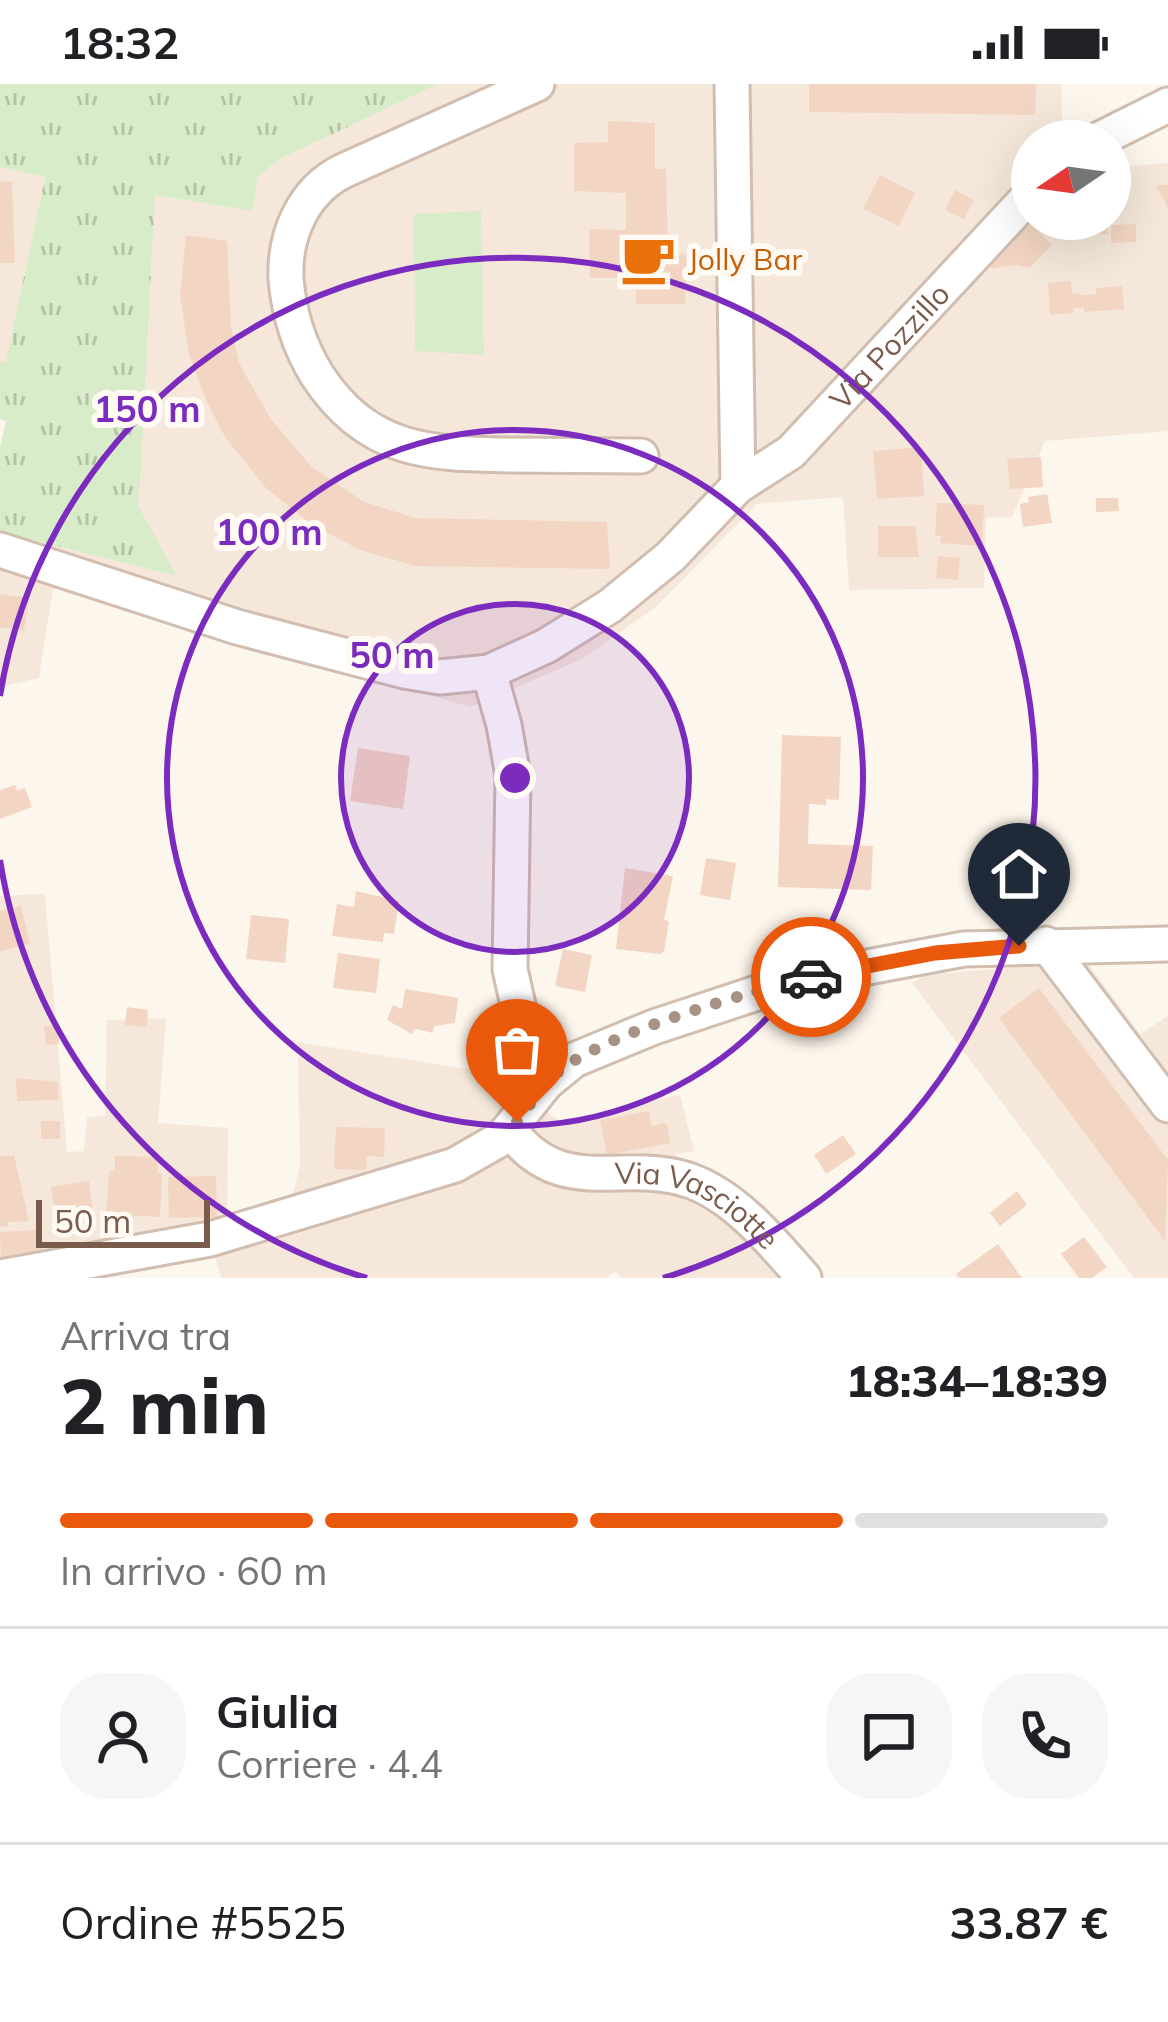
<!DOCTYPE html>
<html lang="it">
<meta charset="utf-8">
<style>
:root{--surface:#fff;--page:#f6f6f6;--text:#202124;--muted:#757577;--line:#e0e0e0;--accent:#ea580c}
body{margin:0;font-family:Mulish,sans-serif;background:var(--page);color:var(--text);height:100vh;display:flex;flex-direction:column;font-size:45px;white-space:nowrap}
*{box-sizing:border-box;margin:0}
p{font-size:39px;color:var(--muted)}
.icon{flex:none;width:66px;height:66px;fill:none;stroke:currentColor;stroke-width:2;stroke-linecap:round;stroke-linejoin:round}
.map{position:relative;height:1194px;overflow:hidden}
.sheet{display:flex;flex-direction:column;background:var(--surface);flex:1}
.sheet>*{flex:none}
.needle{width:78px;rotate:257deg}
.fabs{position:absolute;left:1011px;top:36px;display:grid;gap:24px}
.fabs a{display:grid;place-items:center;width:120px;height:120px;border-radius:50%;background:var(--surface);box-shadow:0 12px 48px #0002;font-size:60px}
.scale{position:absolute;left:36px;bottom:30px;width:174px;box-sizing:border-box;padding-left:12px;border:6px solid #7a5c4d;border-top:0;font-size:33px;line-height:42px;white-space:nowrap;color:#7a5c4d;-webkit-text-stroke:9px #fffaf3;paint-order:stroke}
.pin{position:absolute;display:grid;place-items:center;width:102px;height:102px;color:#fff;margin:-123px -51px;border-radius:50% 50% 50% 0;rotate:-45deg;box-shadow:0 0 12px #0007}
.pin .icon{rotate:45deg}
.courier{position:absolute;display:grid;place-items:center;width:120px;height:120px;margin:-60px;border:9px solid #ea580c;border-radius:50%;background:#fff;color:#222;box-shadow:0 3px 15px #0007}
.summary em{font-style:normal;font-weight:800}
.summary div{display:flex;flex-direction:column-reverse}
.summary{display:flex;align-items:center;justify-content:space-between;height:204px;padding:0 60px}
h1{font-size:78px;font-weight:800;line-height:90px}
.bar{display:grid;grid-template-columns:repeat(4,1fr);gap:18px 12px;align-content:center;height:144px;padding:0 60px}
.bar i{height:15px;border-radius:9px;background:var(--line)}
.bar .active{background:var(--accent)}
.bar p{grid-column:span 4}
.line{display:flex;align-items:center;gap:30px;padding:0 60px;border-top:3px solid var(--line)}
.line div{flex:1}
.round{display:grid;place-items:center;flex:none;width:126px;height:126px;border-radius:48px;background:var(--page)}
.status{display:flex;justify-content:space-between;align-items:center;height:84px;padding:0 60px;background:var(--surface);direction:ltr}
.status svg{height:33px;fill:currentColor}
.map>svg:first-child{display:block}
.residential{fill:#f5e8da}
.grass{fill:url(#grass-tufts)}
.pitch{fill:#d8ecc9}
.building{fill:#f3d5c3}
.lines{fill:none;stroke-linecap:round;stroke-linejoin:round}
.minor-casing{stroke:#d1beb0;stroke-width:39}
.minor{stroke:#fff;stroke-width:33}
.done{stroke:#a89285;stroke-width:12;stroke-dasharray:0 21.6}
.route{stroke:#ea580c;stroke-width:15}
.ring{fill:none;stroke:#7b2cbf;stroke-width:6}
.labels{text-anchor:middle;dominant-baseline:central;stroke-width:12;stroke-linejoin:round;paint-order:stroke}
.food-label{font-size:30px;fill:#c56008;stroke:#fffaf3;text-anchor:start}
.street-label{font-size:30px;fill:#7a5c4d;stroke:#fffaf3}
.centre{fill:#7b2cbf;stroke:#fffaf3;stroke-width:6}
.ring-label{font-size:36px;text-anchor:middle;font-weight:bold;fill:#7b2cbf;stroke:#fffaf3;stroke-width:12;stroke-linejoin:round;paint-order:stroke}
</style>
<div class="status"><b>18:32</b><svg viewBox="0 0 49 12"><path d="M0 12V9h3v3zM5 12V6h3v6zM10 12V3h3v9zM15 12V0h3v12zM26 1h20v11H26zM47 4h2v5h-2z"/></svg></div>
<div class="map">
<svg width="1168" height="1194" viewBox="0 0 1168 1194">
<defs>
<pattern id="grass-tufts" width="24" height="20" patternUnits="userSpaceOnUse" patternTransform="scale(3)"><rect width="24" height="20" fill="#d8ecc9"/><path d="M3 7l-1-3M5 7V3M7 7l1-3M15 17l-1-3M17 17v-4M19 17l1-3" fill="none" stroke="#b4c2a5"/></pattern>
</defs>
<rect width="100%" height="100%" fill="#fdf6ec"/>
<path class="residential" d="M438,0H1061L1063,57H1032V135H1110V84L1168,79V347L1045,357L1012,433L986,434L984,504L849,506L843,413L757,420L657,522L582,575L471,623L53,504L39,594L0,603V448L176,491L139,424L155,110L258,93L278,76Z
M0,83L45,92L6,279L0,278Z
M45,810L67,1068L84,1067L87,1033L105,1032L107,936L166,934L158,1039L228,1044L227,1133L292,1114L300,1081L298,958L502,991L560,1038L680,1011L694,1067L675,1070L682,1085L815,1194H622L616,1187L606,1194H222L213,1168L0,1194V812Z
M1043,881H1089L1140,950L1168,932V1194H1134L912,899L924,891Z"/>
<path class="grass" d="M0,0H438L278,76L258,93L252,127L155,111L139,423L177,492L0,448V363L6,338L0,335V278H6L45,93L0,83Z"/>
<path class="pitch" d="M481,127L484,271L415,267L414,130Z"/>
<path class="building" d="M809,0H1036L1035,31L809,28Z
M608,37L655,39V85H666L668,169L687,170L685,220H636V194H590L589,145L626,146V109L574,107V59L608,58Z
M880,91L915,109L899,142L863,125Z
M12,97L15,179H0V98Z
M1156,101H1168V124Z
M955,106L974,116L964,135L945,126Z
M1025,134L1052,161L1029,184L1016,181L992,185L979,172Z
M1057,135H1107L1108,150L1058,153Z
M1136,140V158L1111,159V141Z
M186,151L227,157L231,243L239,279L270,334L312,383L364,418L416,434L607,438L610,485L416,482L360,466L311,440L266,404L225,353L207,318L189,271L180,211Z
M1071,197L1072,209L1083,211L1096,210V204L1122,202L1124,225L1084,228V224H1073V229L1050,231L1048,199Z
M921,363L924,412L877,415L873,367Z
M1041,373L1043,403L1010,405L1007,375Z
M1047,410L1052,439L1023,443L1020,420L1029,418L1028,413Z
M1096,414H1118L1119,427L1096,428Z
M937,419L984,421L982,462L940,459L941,452H935Z
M878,442H915L919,473H878Z
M938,472L960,474L958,496L936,494Z
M0,510L29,514L24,547L0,543Z
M782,651L841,653L839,716L826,715V721L809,720L808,760L873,762L871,806L778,803Z
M358,664L410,672L403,725L350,717Z
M15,701L17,707L25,704L32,723L0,735V706Z
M706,774L736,779L730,816L700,811Z
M625,784L673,792L664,836L669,837L664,867L660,870L616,865Z
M356,807L399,817L394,850L384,849L383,858L332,852L337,820L354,823Z
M21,822L30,860L0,867V827Z
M251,831L289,835L285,879L246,875Z
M563,865L592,871L585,908L555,902Z
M338,869L380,875L376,909L333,904Z
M1039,904L1168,1076L1165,1157L999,934Z
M405,905L458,914L455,939L434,942L433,949L415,945L412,950L387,936L393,921L402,925Z
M127,923L148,926L147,943L125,941Z
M58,941L59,960L46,961L44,942Z
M16,994L58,998L59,1016L17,1017Z
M649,1027L652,1042L667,1039L670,1059L607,1071L600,1036Z
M41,1037H60V1055H41Z
M336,1043L385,1044L384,1073L367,1072L366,1086L334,1085Z
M843,1051L856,1070L826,1090L814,1071Z
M14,1071L29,1137L8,1138V1142L0,1143V1073Z
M115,1072L158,1073L157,1089H162L160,1133L106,1130L109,1087H115Z
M216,1092L217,1133L169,1134L168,1093Z
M89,1097L93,1128L56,1133L51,1103Z
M1017,1107L1027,1121L1000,1142L990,1129Z
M41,1146L43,1173L1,1175L0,1148Z
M1084,1153L1107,1183L1092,1194H1079L1061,1170Z
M998,1160L1022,1194H959L956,1190Z"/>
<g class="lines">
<defs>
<g id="minor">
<path d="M537,0L343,87C303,107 284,151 286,195C289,230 299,262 317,291C367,368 428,370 511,371C555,371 598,372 641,372"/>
<path d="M732,0L738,402"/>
<path d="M1096,57L1168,21"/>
<path id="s1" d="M0,466L237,543L404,587L440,593L489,588L546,562L610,522L670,473L738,402L791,368L1032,109"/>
<path d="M489,588L504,641L513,692L510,885L522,939L546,999"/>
<path d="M1046,860L1168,1021"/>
<path id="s2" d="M510,1046C561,1117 624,1073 691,1097C737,1114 773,1159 804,1194"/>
<path d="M0,1193L210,1155L455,1081L502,1054L546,999L574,976L654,943L793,897L964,865L1168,860"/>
</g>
</defs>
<use href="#minor" class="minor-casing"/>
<use href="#minor" class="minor"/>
</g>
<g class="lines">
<path class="done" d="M517,1038C530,1021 541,1002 558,988C605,949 749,908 811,893"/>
<path class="route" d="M811,893L935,869L1019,862"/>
</g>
<circle cx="515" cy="694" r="174" fill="#7b2cbf" fill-opacity=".12"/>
<g class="ring">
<circle cx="515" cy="694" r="174"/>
<circle cx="515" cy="694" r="348"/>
<path d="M367 1194A521 521 0 0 1 0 776M0 612A521 521 0 1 1 663 1194"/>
</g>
<defs>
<symbol id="cafe-bare" viewBox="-9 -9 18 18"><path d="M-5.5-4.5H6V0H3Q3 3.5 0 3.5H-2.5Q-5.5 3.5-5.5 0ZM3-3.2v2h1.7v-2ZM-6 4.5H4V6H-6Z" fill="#e8710a" stroke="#fffaf3" stroke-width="2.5" paint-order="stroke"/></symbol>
</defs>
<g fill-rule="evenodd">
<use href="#cafe-bare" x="610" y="137" width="76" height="76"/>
</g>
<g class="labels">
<g class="food-label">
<text x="688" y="175">Jolly Bar</text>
</g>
<g class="street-label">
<text stroke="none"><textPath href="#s1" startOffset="1029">Via Pozzillo</textPath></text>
<text stroke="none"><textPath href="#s2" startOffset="210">Via Vasciotte</textPath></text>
</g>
</g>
<circle cx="515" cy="694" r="18" class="centre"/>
<g class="ring-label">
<text x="147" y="338">150 m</text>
<text x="269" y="461">100 m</text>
<text x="392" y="584">50 m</text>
</g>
</svg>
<div class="fabs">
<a><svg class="needle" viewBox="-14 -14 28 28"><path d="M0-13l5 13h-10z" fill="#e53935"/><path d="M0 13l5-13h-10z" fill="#757577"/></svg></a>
</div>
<div class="scale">50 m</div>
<div class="pin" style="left:517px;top:1038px;background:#ea580c"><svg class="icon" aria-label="bag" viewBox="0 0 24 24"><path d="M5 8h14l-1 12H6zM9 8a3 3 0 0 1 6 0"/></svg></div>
<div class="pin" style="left:1019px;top:862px;background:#1f2937"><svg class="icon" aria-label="home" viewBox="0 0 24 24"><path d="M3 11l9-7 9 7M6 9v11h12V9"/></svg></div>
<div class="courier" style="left:811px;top:893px"><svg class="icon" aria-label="car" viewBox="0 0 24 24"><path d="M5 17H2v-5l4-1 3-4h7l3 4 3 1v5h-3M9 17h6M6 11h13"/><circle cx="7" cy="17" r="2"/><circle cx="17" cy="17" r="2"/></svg></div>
</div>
<section class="sheet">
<div class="summary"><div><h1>2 min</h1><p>Arriva tra</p></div><em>18:34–18:39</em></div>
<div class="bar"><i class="active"></i><i class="active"></i><i class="active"></i><i></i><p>In arrivo · 60 m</p></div>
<div class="line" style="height:216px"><a class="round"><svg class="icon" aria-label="person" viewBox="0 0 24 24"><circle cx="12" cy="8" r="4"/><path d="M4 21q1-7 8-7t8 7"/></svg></a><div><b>Giulia</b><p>Corriere · 4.4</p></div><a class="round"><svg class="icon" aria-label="chat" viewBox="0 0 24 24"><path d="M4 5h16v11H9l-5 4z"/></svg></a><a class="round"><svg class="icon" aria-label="phone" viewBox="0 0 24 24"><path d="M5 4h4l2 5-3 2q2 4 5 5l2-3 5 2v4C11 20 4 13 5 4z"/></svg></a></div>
<div class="line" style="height:156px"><div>Ordine #5525</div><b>33.87 €</b></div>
</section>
